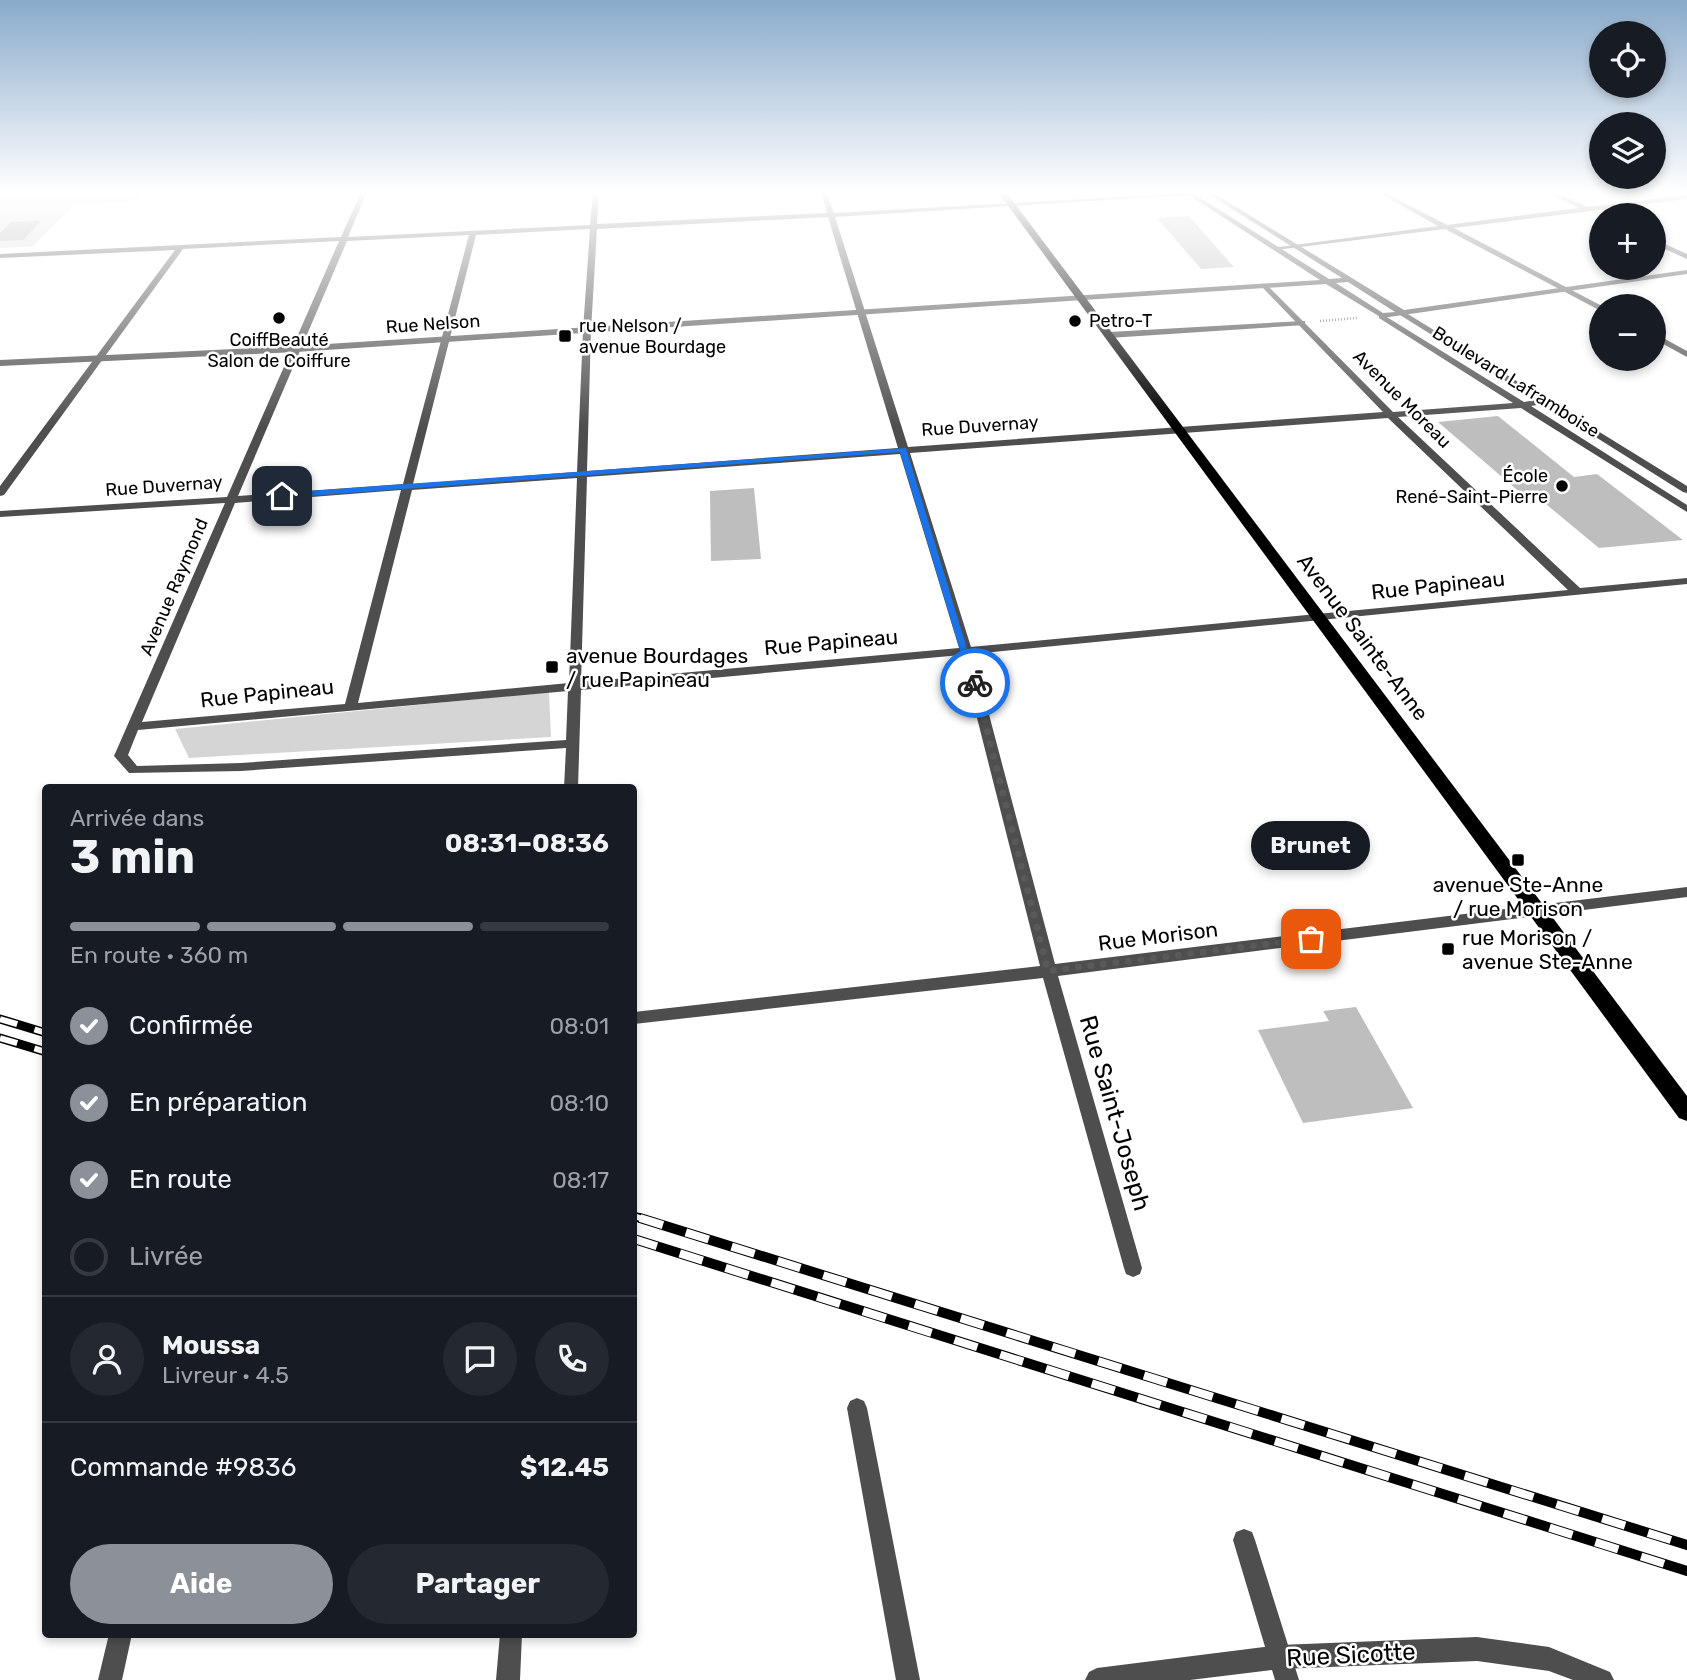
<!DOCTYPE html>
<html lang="fr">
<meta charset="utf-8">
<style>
:root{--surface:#171b24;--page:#242831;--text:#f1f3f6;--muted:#9ea1a6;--line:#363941;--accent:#8c9099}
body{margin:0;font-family:Rubik,sans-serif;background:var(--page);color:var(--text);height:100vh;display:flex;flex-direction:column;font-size:26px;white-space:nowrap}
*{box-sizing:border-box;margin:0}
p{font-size:23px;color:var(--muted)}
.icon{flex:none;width:38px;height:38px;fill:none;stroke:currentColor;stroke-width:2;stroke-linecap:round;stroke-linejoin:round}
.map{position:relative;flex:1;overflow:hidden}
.side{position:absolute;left:42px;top:784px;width:595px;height:854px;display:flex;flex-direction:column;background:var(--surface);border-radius:7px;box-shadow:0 4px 10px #0003}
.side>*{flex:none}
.fabs{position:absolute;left:1589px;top:21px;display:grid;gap:14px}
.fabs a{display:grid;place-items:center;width:77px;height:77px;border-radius:50%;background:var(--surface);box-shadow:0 4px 10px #0003;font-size:35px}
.pin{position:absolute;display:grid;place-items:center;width:60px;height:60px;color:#fff;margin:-30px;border-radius:14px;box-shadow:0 4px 10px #0006}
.courier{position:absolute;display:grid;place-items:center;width:70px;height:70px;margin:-35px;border:5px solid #1a73e8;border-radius:50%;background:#fff;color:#222;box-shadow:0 2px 9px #0007}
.bubble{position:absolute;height:49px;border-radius:24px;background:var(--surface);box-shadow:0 4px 10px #0003;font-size:23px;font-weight:700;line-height:49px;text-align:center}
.overview em{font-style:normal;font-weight:700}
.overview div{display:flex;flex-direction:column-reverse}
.overview{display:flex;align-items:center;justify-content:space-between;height:119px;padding:0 28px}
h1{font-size:46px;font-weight:700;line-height:52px}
.bar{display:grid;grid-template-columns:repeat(4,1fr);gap:10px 7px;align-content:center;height:84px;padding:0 28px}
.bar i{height:9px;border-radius:5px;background:var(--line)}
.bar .selected{background:var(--accent)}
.bar p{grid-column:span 4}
.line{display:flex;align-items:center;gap:18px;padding:0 28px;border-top:2px solid var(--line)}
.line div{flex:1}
.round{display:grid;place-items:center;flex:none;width:74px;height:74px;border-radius:37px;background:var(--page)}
ol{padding:0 28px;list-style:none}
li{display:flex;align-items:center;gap:21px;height:77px}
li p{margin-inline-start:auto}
li .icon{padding:7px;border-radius:50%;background:var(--accent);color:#fff;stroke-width:4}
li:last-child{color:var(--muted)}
li i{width:38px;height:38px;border:4px solid var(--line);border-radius:50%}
.button{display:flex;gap:14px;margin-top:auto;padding:14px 28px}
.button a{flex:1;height:80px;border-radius:42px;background:var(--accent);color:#fff;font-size:28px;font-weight:700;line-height:80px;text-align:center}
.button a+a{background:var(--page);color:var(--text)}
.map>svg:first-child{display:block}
.green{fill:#d5d5d5}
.water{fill:#9c9c9c}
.building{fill:#bebebe}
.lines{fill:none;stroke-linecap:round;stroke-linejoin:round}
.path{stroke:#707070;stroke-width:2.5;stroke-dasharray:1 2;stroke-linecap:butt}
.service{fill:#4e4e4e;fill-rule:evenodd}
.minor{fill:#4e4e4e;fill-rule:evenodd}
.tertiary{fill:#4e4e4e;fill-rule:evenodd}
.primary{fill:#000;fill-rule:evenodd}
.rail-far1-casing{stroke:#000;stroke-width:9}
.rail-casing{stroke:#000;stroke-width:10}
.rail-far1{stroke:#fff;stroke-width:6;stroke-dasharray:18;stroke-linecap:butt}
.rail{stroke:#fff;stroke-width:8;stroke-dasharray:24;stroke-linecap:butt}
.route{fill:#1a73e8}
.done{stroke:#595959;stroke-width:7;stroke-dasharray:0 12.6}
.poi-dot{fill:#000;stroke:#fff;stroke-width:2.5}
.labels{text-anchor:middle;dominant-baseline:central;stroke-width:5;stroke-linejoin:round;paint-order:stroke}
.far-poi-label{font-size:18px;fill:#000;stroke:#fff;text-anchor:start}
.far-street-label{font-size:18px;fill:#000;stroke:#fff}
.street-label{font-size:21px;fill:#000;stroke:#fff}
.poi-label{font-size:21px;fill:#000;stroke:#fff;text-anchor:start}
.near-street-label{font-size:24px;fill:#000;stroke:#fff}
</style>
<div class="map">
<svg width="1687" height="1680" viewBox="0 0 1687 1680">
<rect width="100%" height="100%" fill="#fff"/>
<path class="green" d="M0,192H144L135,201L76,203L33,246L0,248Z
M549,692L551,737L189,758L175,729Z"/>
<path class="water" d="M41,221L23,240L0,241V233L11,222Z"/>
<path class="building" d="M1189,216L1234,267L1201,269L1157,218Z
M1498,416L1574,477L1597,474L1683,540L1599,548L1535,495H1523L1438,422Z
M754,488L761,559L711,561L710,491Z
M1356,1007L1413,1108L1303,1123L1258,1030L1329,1021L1323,1011Z"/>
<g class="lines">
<path class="path" d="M1320,321L1357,318"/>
<path class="service" d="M1302,321H1305V325L1109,338L1105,335L1109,332Z"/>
<path class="minor" d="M361,192H367L348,237L590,225L593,192H599L597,224L827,213L821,192H827L834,213L1208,192L1205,194L835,217L908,447L1383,412L1263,288V284H1266L1393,412L1513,403L1379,318V314H1382L1524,402L1536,400L1400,315V311H1403L1687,486V493L1683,492L1543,404L1531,406L1687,505V512L1521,408L1398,417L1580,588L1687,578V584L973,654L1055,964L1687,887V897L1058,976L1142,1268L1140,1274L1133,1277L1126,1274L1124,1268L1043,978L634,1024V1012L1040,966L961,655L581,690L578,788H564L566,748L241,771L129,773L114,756L225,503L0,517V511L227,497L339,241L183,249L4,495L0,496V486L175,250L0,258V254L341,237ZM828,217L898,448L587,471L591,330L597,229ZM590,229L583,330L577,472L413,484L476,235ZM469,235L403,484L238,496L347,241ZM1388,418L1568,590L971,647L910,453ZM900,454L959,648L581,682L587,477ZM577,478L569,683L358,703L412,490ZM401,490L345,704L142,722L235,503ZM568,691L566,740L241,763L137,766L128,755L138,730Z
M1377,192H1384L1447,225L1579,208L1546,192H1553L1588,207L1687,195V199L1454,228L1602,306L1601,311L1445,229L1276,250L1272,248L1438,226Z
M1654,239L1687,254V259L1654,244Z
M1654,333L1687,351V357L1654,339Z
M857,1398L864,1401L867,1408L920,1680H896L847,1408L850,1401Z
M1244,1529L1252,1532L1255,1540L1299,1680H1275L1233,1540L1236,1532Z
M109,1634H132L122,1680H98Z
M500,1634H522L520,1680H496Z"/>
<path class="tertiary" d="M1184,192H1191L1329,279L1342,278L1205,192H1212L1404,310L1687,270V274L1382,318L1326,284L296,352L0,366V360L296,346L1320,280ZM1348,282L1395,312L1383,313L1336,283Z
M1477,1637L1549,1647L1610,1672L1614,1680H1573L1549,1671L1477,1661L1280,1669L1190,1680H1085L1089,1672L1097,1668L1280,1645Z"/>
<path class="primary" d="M998,192H1006L1687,1096V1121L1679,1118Z"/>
<defs>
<path id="rail-far1" d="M0,1019L46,1033
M0,1038L46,1052
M634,1216L646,1220"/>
<path id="rail" d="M640,1218L1687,1545
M634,1239L1687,1571"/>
</defs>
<use href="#rail-far1" class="rail-far1-casing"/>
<use href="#rail" class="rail-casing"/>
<use href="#rail-far1" class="rail-far1"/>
<use href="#rail" class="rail"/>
</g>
<linearGradient id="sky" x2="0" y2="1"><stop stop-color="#89aaca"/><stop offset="0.45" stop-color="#fff"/><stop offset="1" stop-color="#fff" stop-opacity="0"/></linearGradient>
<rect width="1687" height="427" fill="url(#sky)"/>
<path class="route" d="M906,448L978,685L970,683L900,452L282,498L278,496L282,493Z"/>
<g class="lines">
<path class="done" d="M975,683L1048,971L1311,939"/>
</g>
<g class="poi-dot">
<circle cx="279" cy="318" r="7"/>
<circle cx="1075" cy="321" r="7"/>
<rect x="558" y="329" width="14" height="14" rx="3.5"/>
<circle cx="1562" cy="486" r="7"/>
<rect x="545" y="660" width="14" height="14" rx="3.5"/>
<rect x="1511" y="853" width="14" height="14" rx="3.5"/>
<rect x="1441" y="942" width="14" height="14" rx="3.5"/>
</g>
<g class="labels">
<g class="far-poi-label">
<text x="1089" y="321">Petro-T</text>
<text x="579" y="326">rue Nelson /<tspan x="579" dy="21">avenue Bourdage</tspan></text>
<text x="279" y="340" text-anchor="middle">CoiffBeauté<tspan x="279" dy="21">Salon de Coiffure</tspan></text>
<text x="1548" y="476" text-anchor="end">École<tspan x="1548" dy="21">René-Saint-Pierre</tspan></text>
</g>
<g class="far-street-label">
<text transform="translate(433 324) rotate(-4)">Rue Nelson</text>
<text transform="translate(1516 382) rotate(32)">Boulevard Laframboise</text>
<text transform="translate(1402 399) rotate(45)">Avenue Moreau</text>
<text transform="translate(980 426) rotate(-4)">Rue Duvernay</text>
<text transform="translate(164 486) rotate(-4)">Rue Duvernay</text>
<text transform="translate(174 587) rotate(-67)">Avenue Raymond</text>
</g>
<g class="street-label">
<text transform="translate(1438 585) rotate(-6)">Rue Papineau</text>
<text transform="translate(1363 637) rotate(53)">Avenue Sainte-Anne</text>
<text transform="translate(831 642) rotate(-5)">Rue Papineau</text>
<text transform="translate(267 693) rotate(-6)">Rue Papineau</text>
<text transform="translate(1158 936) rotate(-7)">Rue Morison</text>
</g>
<g class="poi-label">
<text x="566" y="655">avenue Bourdages<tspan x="566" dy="24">/ rue Papineau</tspan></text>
<text x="1518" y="884" text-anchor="middle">avenue Ste-Anne<tspan x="1518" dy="24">/ rue Morison</tspan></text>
<text x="1462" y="937">rue Morison /<tspan x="1462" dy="24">avenue Ste-Anne</tspan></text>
</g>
<g class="near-street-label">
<text transform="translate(1115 1113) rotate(74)">Rue Saint-Joseph</text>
<text transform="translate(1351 1655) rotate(-3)">Rue Sicotte</text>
</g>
</g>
</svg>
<div class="fabs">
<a><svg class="icon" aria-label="locate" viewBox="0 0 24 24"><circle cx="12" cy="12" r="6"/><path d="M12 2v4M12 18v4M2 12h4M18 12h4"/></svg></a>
<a><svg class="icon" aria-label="layers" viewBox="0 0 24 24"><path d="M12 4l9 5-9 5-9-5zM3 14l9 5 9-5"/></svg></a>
<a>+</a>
<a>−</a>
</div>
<div class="pin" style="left:1311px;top:939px;background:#ea580c"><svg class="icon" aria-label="bag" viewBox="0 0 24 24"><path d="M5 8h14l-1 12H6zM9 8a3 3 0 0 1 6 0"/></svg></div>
<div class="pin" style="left:282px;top:496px;background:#1f2937"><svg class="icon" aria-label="home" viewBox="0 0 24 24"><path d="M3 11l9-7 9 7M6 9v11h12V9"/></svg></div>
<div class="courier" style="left:975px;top:683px"><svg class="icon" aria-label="bike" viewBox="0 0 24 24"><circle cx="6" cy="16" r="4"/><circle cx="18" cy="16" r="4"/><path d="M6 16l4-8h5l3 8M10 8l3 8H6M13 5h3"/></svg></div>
<div class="bubble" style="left:1251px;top:821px;width:119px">Brunet</div>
<section class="side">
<div class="overview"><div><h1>3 min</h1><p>Arrivée dans</p></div><em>08:31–08:36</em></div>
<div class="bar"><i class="selected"></i><i class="selected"></i><i class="selected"></i><i></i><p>En route · 360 m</p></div>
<ol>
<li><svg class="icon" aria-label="check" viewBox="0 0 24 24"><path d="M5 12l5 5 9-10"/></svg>Confirmée<p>08:01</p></li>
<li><svg class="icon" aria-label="check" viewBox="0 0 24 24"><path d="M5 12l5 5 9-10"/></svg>En préparation<p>08:10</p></li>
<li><svg class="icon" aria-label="check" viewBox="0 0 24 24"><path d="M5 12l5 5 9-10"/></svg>En route<p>08:17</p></li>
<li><i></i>Livrée</li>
</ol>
<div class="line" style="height:126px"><a class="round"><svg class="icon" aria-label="person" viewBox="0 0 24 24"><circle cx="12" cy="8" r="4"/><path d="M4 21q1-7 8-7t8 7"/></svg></a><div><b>Moussa</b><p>Livreur · 4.5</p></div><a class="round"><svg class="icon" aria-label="chat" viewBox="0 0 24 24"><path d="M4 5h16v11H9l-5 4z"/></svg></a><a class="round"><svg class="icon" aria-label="phone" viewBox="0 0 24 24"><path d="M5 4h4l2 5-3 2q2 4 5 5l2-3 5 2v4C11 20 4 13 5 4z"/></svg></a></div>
<div class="line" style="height:91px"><div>Commande #9836</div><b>$12.45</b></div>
<div class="button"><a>Aide</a><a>Partager</a></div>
</section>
</div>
